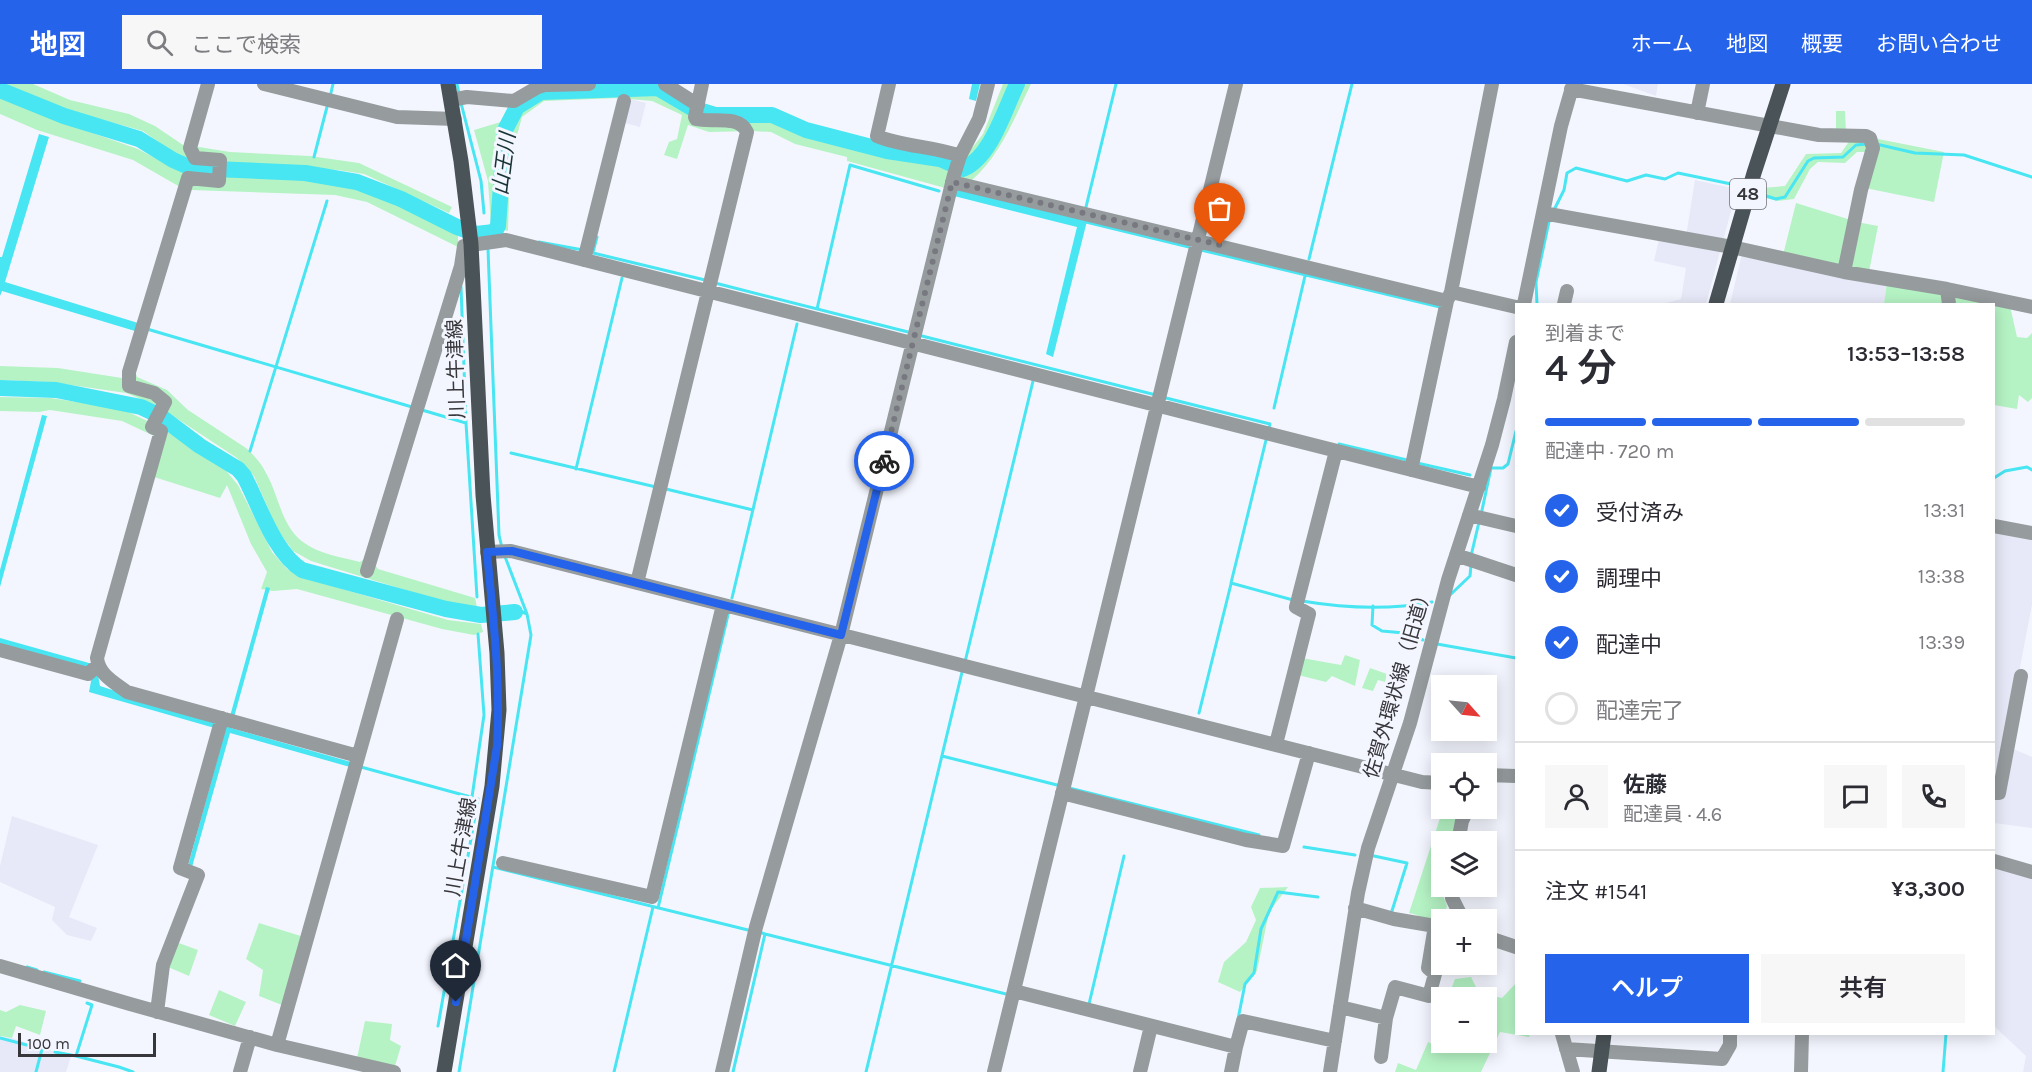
<!DOCTYPE html>
<html lang="ja">
<meta charset="utf-8">
<style>
:root{--surface:#fff;--page:#f7f7f7;--text:#2b2b33;--muted:#7c7c81;--line:#e1e1e2;--accent:#2563eb}
body{margin:0;font-family:Karla,"Noto Sans JP",sans-serif;background:var(--page);color:var(--text);height:100vh;display:flex;flex-direction:column;font-size:22px;white-space:nowrap}
*{box-sizing:border-box;margin:0}
p{font-size:20px;color:var(--muted)}
.icon{flex:none;width:33px;height:33px;fill:none;stroke:currentColor;stroke-width:2;stroke-linecap:round;stroke-linejoin:round}
.map{position:relative;flex:1;overflow:hidden}
.sheet{position:absolute;left:1515px;top:219px;width:480px;height:732px;display:flex;flex-direction:column;background:var(--surface);border-radius:0px;box-shadow:0 3px 15px #0003}
.sheet>*{flex:none}
.needle{width:39px;rotate:117deg}
.tools{position:absolute;left:1431px;top:591px;display:grid;gap:12px}
.tools a{display:grid;place-items:center;width:66px;height:66px;border-radius:0px;background:var(--surface);box-shadow:0 3px 15px #0003;font-size:30px}
.scale{position:absolute;left:18px;bottom:15px;width:138px;box-sizing:border-box;padding-left:6px;border:3px solid #36363b;border-top:0;font-size:16px;line-height:21px;white-space:nowrap;color:#36363b;-webkit-text-stroke:4px #f4f6ff;paint-order:stroke}
.pin{position:absolute;display:grid;place-items:center;width:51px;height:51px;color:#fff;margin:-62px -26px;border-radius:50% 50% 50% 0;rotate:-45deg;box-shadow:0 0 6px #0007}
.pin .icon{rotate:45deg}
.courier{position:absolute;display:grid;place-items:center;width:60px;height:60px;margin:-30px;border:4px solid #2563eb;border-radius:50%;background:#fff;color:#222;box-shadow:0 2px 8px #0007}
.summary em{font-style:normal;font-weight:600}
.summary div{display:flex;flex-direction:column-reverse}
.summary{display:flex;align-items:center;justify-content:space-between;height:102px;padding:0 30px}
h1{font-size:39px;font-weight:600;line-height:45px}
.bar{display:grid;grid-template-columns:repeat(4,1fr);gap:9px 6px;align-content:center;height:72px;padding:0 30px}
.bar i{height:8px;border-radius:4px;background:var(--line)}
.bar .current{background:var(--accent)}
.bar p{grid-column:span 4}
.line{display:flex;align-items:center;gap:15px;padding:0 30px;border-top:2px solid var(--line)}
.line div{flex:1}
.round{display:grid;place-items:center;flex:none;width:63px;height:63px;border-radius:0px;background:var(--page)}
ol{padding:0 30px;list-style:none}
li{display:flex;align-items:center;gap:18px;height:66px}
li p{margin-inline-start:auto}
li .icon{padding:6px;border-radius:50%;background:var(--accent);color:#fff;stroke-width:4}
li:last-child{color:var(--muted)}
li i{width:33px;height:33px;border:3px solid var(--line);border-radius:50%}
.cta{display:flex;gap:12px;margin-top:auto;padding:12px 30px}
.cta a{flex:1;height:69px;border-radius:0px;background:var(--accent);color:#fff;font-size:24px;font-weight:600;line-height:69px;text-align:center}
.cta a+a{background:var(--page);color:var(--text)}
header{display:flex;align-items:center;gap:36px;box-sizing:border-box;height:84px;padding:0 30px;background:var(--accent);color:#fff}
header strong{font-size:28px}
nav{display:flex;gap:33px;margin-inline-start:auto;font-size:21px}
.search{width:420px;height:54px;background:var(--page);display:flex;align-items:center;gap:15px;box-sizing:border-box;padding:0 21px;border-radius:0px;color:var(--muted);font-size:22px}
.map>svg:first-child{display:block}
.built{fill:#e7e9f8}
.green{fill:#b5f3c4}
.water{fill:#48e5f2}
.lines{fill:none;stroke-linecap:round;stroke-linejoin:round}
.stream{stroke:#48e5f2;stroke-width:3}
.river{stroke:#48e5f2;stroke-width:16}
.minor{stroke:#969c9e;stroke-width:14}
.major{stroke:#4a5357;stroke-width:15}
.done{stroke:#787980;stroke-width:6;stroke-dasharray:0 10.8}
.route{stroke:#2563eb;stroke-width:8}
.labels{text-anchor:middle;dominant-baseline:central;stroke-width:6;stroke-linejoin:round;paint-order:stroke}
.shield{fill:#f4f6ff;stroke:#6f7076;stroke-width:1.5}
.shield-label{font-size:18px;font-weight:bold;fill:#36363b}
.street-label{font-size:20px;fill:#36363b;stroke:#f4f6ff}
.water-label{font-size:21px;font-style:italic;fill:#193335;stroke:#f4f6ff}
</style>
<header>
<strong>地図</strong>
<div class="search"><svg class="icon" aria-label="search" viewBox="0 0 24 24"><circle cx="10" cy="10" r="6"/><path d="M15 15l6 6"/></svg>ここで検索</div>
<nav><a>ホーム</a><a>地図</a><a>概要</a><a>お問い合わせ</a></nav>
</header>
<div class="map">
<svg width="2032" height="988" viewBox="0 0 2032 988">
<rect width="100%" height="100%" fill="#f4f6ff"/>
<path class="built" d="M1623,0H1658L1656,12Z
M627,14L646,19L640,43L621,38Z
M1695,96L1737,105L1706,220H1662L1681,215L1686,184L1654,177L1659,155L1686,152Z
M1742,170L1887,198L1884,220H1730Z
M1994,447L2032,453V521L2000,687H1994Z
M2011,664L2032,673V744L1994,739V712Z
M12,732L98,761L69,833L97,844L91,857L67,851L52,836L55,823L0,798V782Z
M1994,782L2032,792V988H2023L2026,972L1994,942Z
M0,953L12,954L71,973L66,988H0Z"/>
<path class="green" d="M0,0H33L70,16L129,30L155,42L186,63L193,62L230,68L310,72L359,79L452,123L449,129L364,90L338,86L191,77L178,72L143,47L67,26Z
M1003,0H1012C1001,26 991,69 963,79L968,65L972,64L983,50Z
M1021,0H1031C1014,35 1000,72 971,97L960,95L961,90L978,83L997,56Z
M657,6L686,25L702,33L773,35L805,49L889,71L939,79L951,85L945,104L847,77V73L795,60L771,48L752,47L709,48L688,41L677,75L664,71L669,58L677,55L682,31L652,17L619,14L544,17L522,33L510,77L508,147L501,145L508,59L518,28L542,11Z
M0,13L64,39L138,65L172,83L191,90L295,95L346,101L367,107L458,150V163L367,118L335,111L191,106L180,103L133,76L37,46L0,30Z
M1836,27H1845L1846,48H1836Z
M504,37L496,75L495,138L491,142L488,97L474,46Z
M1867,55L1869,68H1857L1845,79L1818,78L1810,85L1794,115L1777,117L1759,112L1762,104L1785,102L1806,70L1841,69L1850,56Z
M1878,55L1944,68L1934,118L1865,104Z
M1796,119L1851,136L1842,183L1783,171Z
M1857,138L1878,142L1869,188L1846,184Z
M1887,198L2010,222L2017,253L2027,254L2032,249V314L2028,318L2019,311L2017,325L1994,321V220H1884Z
M0,282L58,284L122,294L126,283L135,286L137,293L167,306L188,326L246,364C254,371 261,379 266,389C279,411 281,442 303,458C318,470 342,473 360,478L367,473L373,478L378,485L475,514L477,523L457,522L311,477L293,467L277,445L254,392L237,374L158,322L126,309L50,298L0,296Z
M0,313L51,314L122,325L158,342L223,383L238,401L272,468L287,485L305,494L448,536L481,540L483,548L474,551L442,545L297,505L273,507L261,505L267,488L251,460L227,401L220,414L151,392L154,352L122,337L50,326L39,328L0,327Z
M1345,571L1360,576L1355,602L1332,592L1326,598L1298,591L1302,574L1341,581Z
M1370,584L1387,590L1385,598L1378,596L1373,607L1362,604Z
M1443,725H1463L1455,757L1442,758V802L1444,803L1443,812L1447,822L1441,840L1420,837L1417,831L1409,829Z
M1288,803L1269,828L1257,887L1240,908L1218,898L1224,878L1246,858L1256,836L1251,823L1260,804Z
M259,839L304,853L282,921L259,912L263,886L246,875Z
M176,858L198,866L189,892L168,883Z
M1471,893L1479,909L1502,914L1516,899V950H1530L1529,953L1500,948L1481,988H1395L1398,979L1416,986L1428,958L1436,962L1438,955L1442,958L1462,964L1464,959L1486,958V914L1448,913L1455,895Z
M219,906L246,918L235,942L209,931Z
M20,921L46,927L40,951L16,942L12,954L0,952V926L6,928Z
M365,937L392,940L390,956L401,962L395,982L357,974Z"/>
<path class="water" d="M972,0H980L976,17L969,15Z
M39,50L49,53L5,198L138,239L135,247L2,207L0,212V173H2Z
M956,105L1087,137L1053,273L1046,270L1077,143L954,112Z
M42,331L47,332L0,503V486Z
M266,503L270,504L231,644L351,678L350,683L230,649L192,783L188,782L225,647L89,608L92,592L0,561V554L89,579L98,591L100,602L227,643Z"/>
<g class="lines">
<path class="stream" d="M457,0L459,10
M330,13L333,0
M461,19L481,97L484,129
M1876,60L1915,69L1964,71L2032,93
M314,73L328,19
M1763,111L1776,115L1785,113L1808,77L1814,74L1843,73L1856,61L1867,60
M1086,123L1116,0
M1553,128L1564,106L1567,89L1576,84L1627,97L1646,91L1665,95L1678,89L1736,101
M1086,138L1189,163
M494,148L503,150
M539,158L583,166
M488,165L499,451L502,464
M1201,166L1440,223
M589,168L705,196
M593,168L597,153
M1309,175L1352,0
M715,199L912,249
M461,203L466,339L477,513
M1537,220L1536,198L1550,133
M817,225L850,81L939,107
M147,245L412,323
M918,251L1156,311
M1162,313L1270,340L1268,346
M1274,324L1305,192
M422,326L466,339
M1267,352L1231,499L1293,516
M1339,360L1407,376
M250,367L327,117
M511,369L656,403
M1417,379L1470,391
M576,385L622,194
M1994,394L2005,387L2027,383L2032,386
M666,405L753,426
M1481,431L1491,384H1503L1508,380L1516,347
M504,470L527,530
M1471,472L1479,438
M1450,511L1470,492L1471,481
M732,514L797,240
M1302,517C1344,524 1390,526 1432,518
M1373,522L1372,541L1382,547L1404,549L1423,556
M1437,560L1516,574
M965,578L1034,293
M1199,629L1231,500
M942,672L1057,701
M361,683L478,715L438,942
M1069,704L1259,751
M472,713L484,631L478,550
M1304,763L1355,771
M1374,772L1407,779L1391,830
M493,783L752,847
M658,824L728,531
M765,850L1006,910
M27,883L37,886
M44,888L80,897
M87,919L92,921L76,972L119,983L133,988
M1089,920L1124,772
M1238,935L1245,900L1254,889L1261,845L1278,808L1318,813
M0,954L42,965L36,988
M55,968L76,972
M459,988L531,551L527,530L520,527L515,528
M614,988L653,823
M733,988L765,850L759,848
M866,988L963,584
M1943,988L1946,950"/>
<path class="river" d="M0,6L64,32L139,55L173,76L191,84L305,89L357,98L401,115L457,143L476,150L494,148L498,142L505,46L517,23L541,8L658,4L692,24L715,31H772L806,46L887,67L940,75L963,85C991,73 1004,27 1017,0
M0,304L56,306L141,323L160,332L200,362L238,385L244,392C259,420 274,469 302,486L446,525L481,531L515,528"/>
<path class="minor" d="M208,0L190,64L195,74L220,76L219,97L188,94L129,288V302L154,309L165,318L152,343L161,347L97,574C99,591 114,598 127,608L358,672
M264,0L397,33L455,35
M665,0L698,21
M889,0L877,52C903,63 933,62 960,72
M548,1L589,0
M1571,5L1819,51L1866,52L1870,54L1873,64L1861,106L1844,188
M451,16L467,13L514,17L538,3L548,0
M1697,29L1703,0
M952,98L1447,217
M1543,129L1732,163L1844,188L1947,205L2032,223
M584,176L624,17
M1947,205L1949,220
M1451,208L1516,223
M1524,220L1561,42L1573,0
M1564,220L1567,207
M1411,386L1447,217L1451,208L1492,0
M1469,431L1516,442
M1994,442L2032,449
M487,468L511,467L1422,698L1442,699
M1456,471L1516,491
M367,487L461,182L464,162L506,156L1479,403
M637,499L747,48C739,30 712,39 696,35L695,33L702,0
M0,566L88,590L98,581
M1276,660L1309,530L1296,523L1336,367
M1486,691L1516,692
M1062,709L1246,756L1283,762L1309,669
M1994,709H1999L2021,592
M1458,758L1462,737L1468,724
M1994,777L2032,788
M503,779L652,813L723,521
M1452,802V814L1463,836
M1355,824L1394,835L1441,843
M1486,853L1516,863
M0,882L130,920L277,961L394,988
M1014,907L1236,963L1243,937L1335,957
M1340,923L1386,934
M157,928L163,881L198,791L180,784L222,634
M1562,950L1573,988
M277,961L397,535
M1566,965L1722,975L1730,961V950
M1381,973L1386,934L1395,903L1429,912L1435,890L1428,884L1435,842
M240,988L250,953
M722,988L756,843L841,551L954,91L960,72L979,35L988,0
M994,988L1236,0
M1140,988L1151,942
M1231,988L1236,963
M1330,988L1358,809L1368,764L1410,639L1448,496L1492,361L1504,315L1516,258
M1801,988L1802,950"/>
<path class="major" d="M1716,220L1754,89L1783,0
M444,988L492,702L499,626L497,569L483,411L471,160L461,77L448,0
M1599,988L1604,950"/>
</g>
<g class="lines">
<path class="done" d="M884,377L952,98L1220,161"/>
<path class="route" d="M456,918L497,662C501,597 493,533 487,468L512,467L841,551L884,377"/>
</g>
<g class="labels">
<rect class="shield" x="1730" y="95" width="36" height="30" rx="4.5"/>
<g class="shield-label">
<text x="1748" y="110">48</text>
</g>
<g class="street-label">
<text transform="translate(456 285) rotate(-92)">川上牛津線</text>
<text transform="translate(1398 598) rotate(-74)">佐賀外環状線（旧道）</text>
<text transform="translate(461 763) rotate(-80)">川上牛津線</text>
</g>
<g class="water-label">
<text transform="translate(504 80) rotate(-83)">山王川</text>
</g>
</g>
</svg>
<div class="tools">
<a><svg class="needle" viewBox="-14 -14 28 28"><path d="M0-13l5 13h-10z" fill="#e53935"/><path d="M0 13l5-13h-10z" fill="#7c7c81"/></svg></a>
<a><svg class="icon" aria-label="locate" viewBox="0 0 24 24"><circle cx="12" cy="12" r="6"/><path d="M12 2v4M12 18v4M2 12h4M18 12h4"/></svg></a>
<a><svg class="icon" aria-label="layers" viewBox="0 0 24 24"><path d="M12 4l9 5-9 5-9-5zM3 14l9 5 9-5"/></svg></a>
<a>+</a>
<a>−</a>
</div>
<div class="scale">100 m</div>
<div class="pin" style="left:1220px;top:161px;background:#ea580c"><svg class="icon" aria-label="bag" viewBox="0 0 24 24"><path d="M5 8h14l-1 12H6zM9 8a3 3 0 0 1 6 0"/></svg></div>
<div class="pin" style="left:456px;top:918px;background:#1f2937"><svg class="icon" aria-label="home" viewBox="0 0 24 24"><path d="M3 11l9-7 9 7M6 9v11h12V9"/></svg></div>
<div class="courier" style="left:884px;top:377px"><svg class="icon" aria-label="bike" viewBox="0 0 24 24"><circle cx="6" cy="16" r="4"/><circle cx="18" cy="16" r="4"/><path d="M6 16l4-8h5l3 8M10 8l3 8H6M13 5h3"/></svg></div>
<section class="sheet">
<div class="summary"><div><h1>4 分</h1><p>到着まで</p></div><em>13:53–13:58</em></div>
<div class="bar"><i class="current"></i><i class="current"></i><i class="current"></i><i></i><p>配達中 · 720 m</p></div>
<ol>
<li><svg class="icon" aria-label="check" viewBox="0 0 24 24"><path d="M5 12l5 5 9-10"/></svg>受付済み<p>13:31</p></li>
<li><svg class="icon" aria-label="check" viewBox="0 0 24 24"><path d="M5 12l5 5 9-10"/></svg>調理中<p>13:38</p></li>
<li><svg class="icon" aria-label="check" viewBox="0 0 24 24"><path d="M5 12l5 5 9-10"/></svg>配達中<p>13:39</p></li>
<li><i></i>配達完了</li>
</ol>
<div class="line" style="height:108px"><a class="round"><svg class="icon" aria-label="person" viewBox="0 0 24 24"><circle cx="12" cy="8" r="4"/><path d="M4 21q1-7 8-7t8 7"/></svg></a><div><b>佐藤</b><p>配達員 · 4.6</p></div><a class="round"><svg class="icon" aria-label="chat" viewBox="0 0 24 24"><path d="M4 5h16v11H9l-5 4z"/></svg></a><a class="round"><svg class="icon" aria-label="phone" viewBox="0 0 24 24"><path d="M5 4h4l2 5-3 2q2 4 5 5l2-3 5 2v4C11 20 4 13 5 4z"/></svg></a></div>
<div class="line" style="height:78px"><div>注文 #1541</div><b>¥3,300</b></div>
<div class="cta"><a>ヘルプ</a><a>共有</a></div>
</section>
</div>
